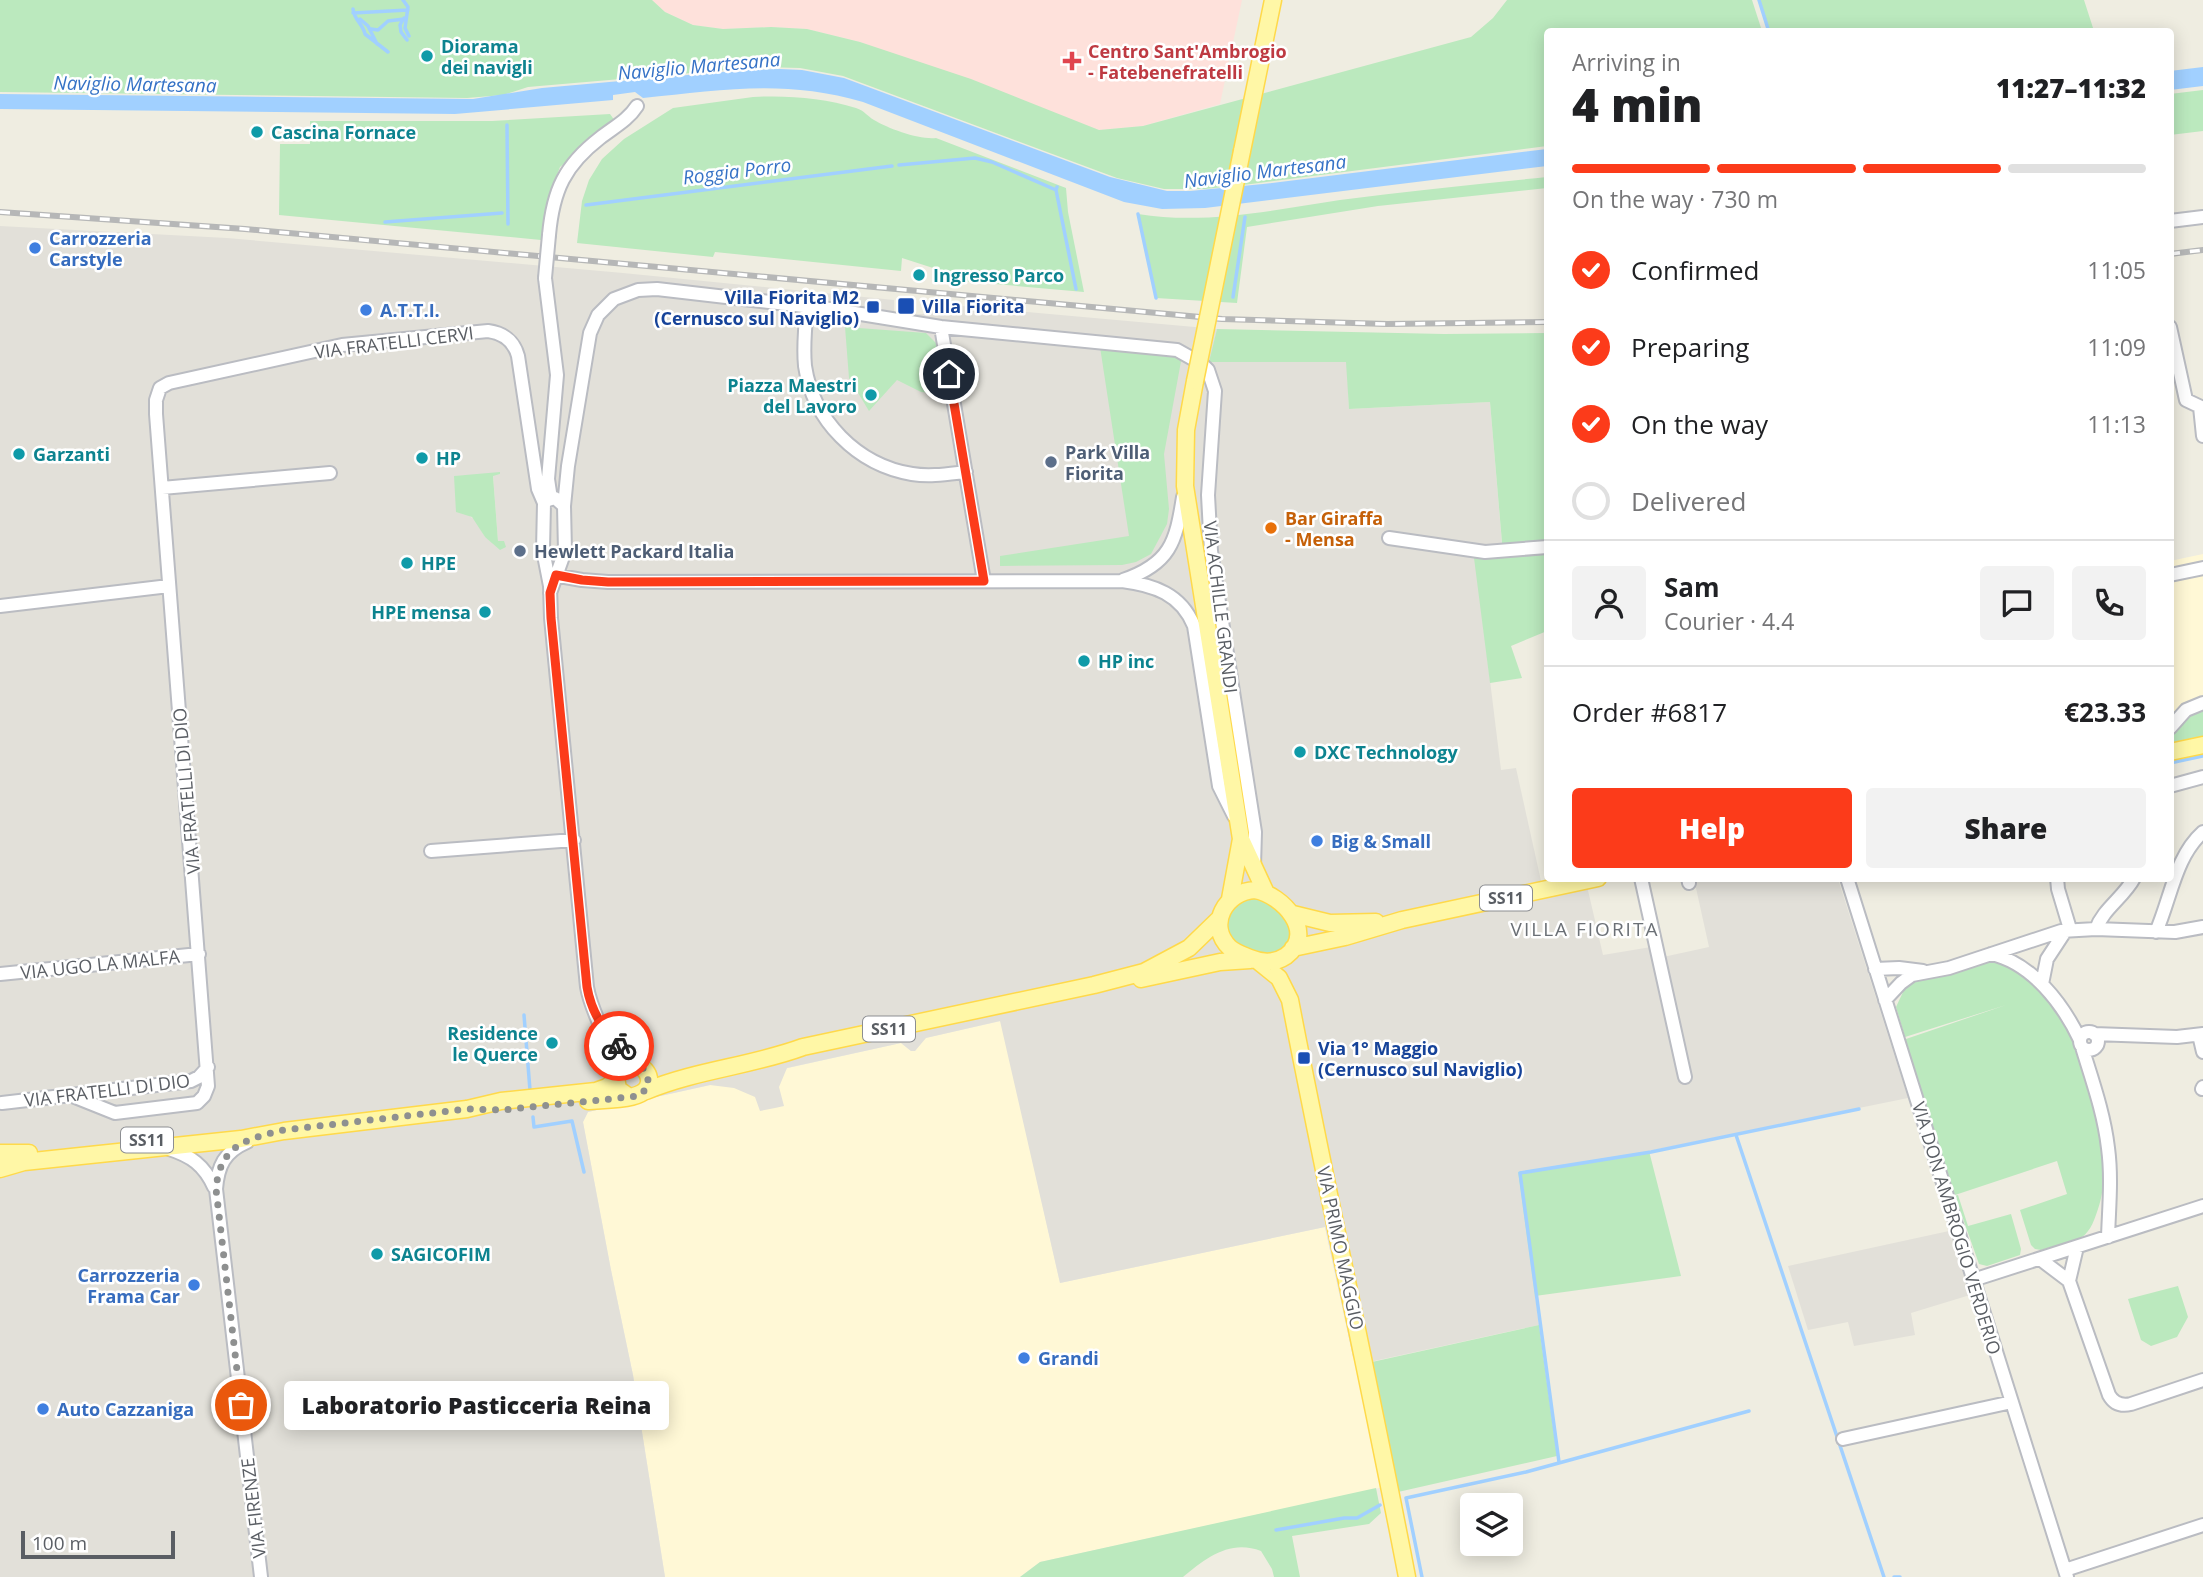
<!DOCTYPE html>
<meta charset="utf-8">
<style>
:root{--surface:#fff;--page:#f2f2f2;--text:#202124;--muted:#757577;--line:#e0e0e0;--accent:#fc3b1a}
body{margin:0;font-family:"Open Sans",sans-serif;background:var(--page);color:var(--text);height:100vh;display:flex;flex-direction:column;font-size:26px;white-space:nowrap}
*{box-sizing:border-box;margin:0}
p{font-size:23px;color:var(--muted)}
.icon{flex:none;width:38px;height:38px;fill:none;stroke:currentColor;stroke-width:2;stroke-linecap:round;stroke-linejoin:round}
.map{position:relative;flex:1;overflow:hidden}
.details{position:absolute;left:1544px;top:28px;width:630px;height:854px;display:flex;flex-direction:column;background:var(--surface);border-radius:7px;box-shadow:0 4px 18px #0003}
.details>*{flex:none}
.fabs{position:absolute;left:1460px;top:1493px;display:grid;gap:14px}
.fabs a{display:grid;place-items:center;width:63px;height:63px;border-radius:7px;background:var(--surface);box-shadow:0 4px 18px #0003;font-size:35px}
.scale{position:absolute;left:21px;bottom:18px;width:154px;box-sizing:border-box;padding-left:7px;border:4px solid #5a5e64;border-top:0;font-size:19px;line-height:24px;white-space:nowrap;color:#5a5e64;-webkit-text-stroke:5px #fff;paint-order:stroke}
.pin{position:absolute;display:grid;place-items:center;width:60px;height:60px;color:#fff;margin:-30px;border:4px solid #fff;border-radius:50%;box-shadow:0 2px 7px #0007}
.courier{position:absolute;display:grid;place-items:center;width:70px;height:70px;margin:-35px;border:5px solid #fc3b1a;border-radius:50%;background:#fff;color:#222;box-shadow:0 2px 9px #0007}
.bubble{position:absolute;height:49px;border-radius:7px;background:var(--surface);box-shadow:0 4px 18px #0003;font-size:23px;font-weight:800;line-height:49px;text-align:center}
.headline em{font-style:normal;font-weight:800}
.headline div{display:flex;flex-direction:column-reverse}
.headline{display:flex;align-items:center;justify-content:space-between;height:119px;padding:0 28px}
h1{font-size:46px;font-weight:800;line-height:52px}
.bar{display:grid;grid-template-columns:repeat(4,1fr);gap:10px 7px;align-content:center;height:84px;padding:0 28px}
.bar i{height:9px;border-radius:5px;background:var(--line)}
.bar .selected{background:var(--accent)}
.bar p{grid-column:span 4}
.line{display:flex;align-items:center;gap:18px;padding:0 28px;border-top:2px solid var(--line)}
.line div{flex:1}
.round{display:grid;place-items:center;flex:none;width:74px;height:74px;border-radius:7px;background:var(--page)}
ol{padding:0 28px;list-style:none}
li{display:flex;align-items:center;gap:21px;height:77px}
li p{margin-inline-start:auto}
li .icon{padding:7px;border-radius:50%;background:var(--accent);color:#fff;stroke-width:4}
li:last-child{color:var(--muted)}
li i{width:38px;height:38px;border:4px solid var(--line);border-radius:50%}
.action{display:flex;gap:14px;margin-top:auto;padding:14px 28px}
.action a{flex:1;height:80px;border-radius:7px;background:var(--accent);color:#fff;font-size:28px;font-weight:800;line-height:80px;text-align:center}
.action a+a{background:var(--page);color:var(--text)}
.map>svg:first-child{display:block}
.commercial{fill:#fff8d6}
.industrial{fill:#e2e0d9;fill-rule:evenodd}
.medical{fill:#fee1db}
.green{fill:#bbe9be}
.water{fill:#a1d0ff}
.lines{fill:none;stroke-linecap:round;stroke-linejoin:round}
.stream{stroke:#a1d0ff;stroke-width:3.5}
.minor-casing{stroke:#babcc2;stroke-width:16}
.major-casing{stroke:#ffd94a;stroke-width:19}
.minor{stroke:#fff;stroke-width:12}
.major{stroke:#fff7a6;stroke-width:16}
.rail-casing{stroke:#b6b7b7;stroke-width:6}
.rail{stroke:#fff;stroke-width:3.5;stroke-dasharray:10;stroke-linecap:butt}
.minor-bridge-casing{stroke:#babcc2;stroke-width:16;stroke-linecap:butt}
.major-bridge-casing{stroke:#ffd94a;stroke-width:19;stroke-linecap:butt}
.minor-bridge{stroke:#fff;stroke-width:12}
.major-bridge{stroke:#fff7a6;stroke-width:16}
.done{stroke:#8e9090;stroke-width:7;stroke-dasharray:0 12.6}
.route{stroke:#fc3b1a;stroke-width:9}
.culture-dot{fill:#0f9aa8;stroke:#fff;stroke-width:2.5}
.health-dot{fill:#e0444e;stroke:#fff;stroke-width:2.5}
.shop-dot{fill:#3f7fe0;stroke:#fff;stroke-width:2.5}
.transit-dot{fill:#1a4fb4;stroke:#fff;stroke-width:2.5}
.service-dot{fill:#5c6f8a;stroke:#fff;stroke-width:2.5}
.food-dot{fill:#e8710a;stroke:#fff;stroke-width:2.5}
.labels{text-anchor:middle;dominant-baseline:central;stroke-width:5;stroke-linejoin:round;paint-order:stroke}
.shield{fill:#fff;stroke:#8c8e92;stroke-width:2}
.shield-label{font-size:16px;font-weight:bold;fill:#5a5e64}
.culture-label{font-size:18px;font-weight:bold;fill:#0d838f;stroke:#fff;text-anchor:start}
.health-label{font-size:18px;font-weight:bold;fill:#be3a42;stroke:#fff;text-anchor:start}
.shop-label{font-size:18px;font-weight:bold;fill:#366cbe;stroke:#fff;text-anchor:start}
.transit-label{font-size:18px;font-weight:bold;fill:#164399;stroke:#fff;text-anchor:start}
.street-label{font-size:18px;fill:#5a5e64;stroke:#fff}
.service-label{font-size:18px;font-weight:bold;fill:#4e5e75;stroke:#fff;text-anchor:start}
.food-label{font-size:18px;font-weight:bold;fill:#c56008;stroke:#fff;text-anchor:start}
.water-label{font-size:19px;font-style:italic;fill:#3572c6;stroke:#fff}
.neighbourhood-label{font-size:19px;letter-spacing:2px;fill:#6b7076;stroke:#fff}
</style>
<div class="map">
<svg width="2203" height="1577" viewBox="0 0 2203 1577">
<rect width="100%" height="100%" fill="#efede1"/>
<path class="commercial" d="M2203,554V733L2170,740V561Z
M1001,1021L1060,1283L1325,1227L1353,1357L1364,1385L1384,1487L1040,1562L1020,1577H665L633,1375L611,1270L583,1122L588,1112L901,1043L911,1051H915L925,1038Z"/>
<path class="industrial" d="M0,226L227,238L623,273L894,300V312L917,314H924L926,303L935,304V310L938,311L939,304L1217,329L1210,362H1347L1349,409L1490,402L1503,555L1475,558L1501,770L1516,768L1543,890L1587,886L1603,955L1651,947L1654,959L1709,947L1694,879H1838L1908,1098L1649,1151L1518,1172L1539,1325L1365,1363L1353,1357L1325,1227L1060,1283L1000,1021L926,1038L915,1051H911L901,1043L787,1068L779,1087L784,1106L775,1108L760,1111L755,1097L734,1088L710,1085L588,1112L583,1122L611,1270L633,1375L665,1577H0ZM500,474L493,475L498,541L485,537L475,520L467,514L454,476Z
M1949,1231L1970,1295L1911,1313L1915,1335L1854,1346L1848,1322L1808,1330L1788,1266Z"/>
<path class="medical" d="M652,0H1242L1220,104L1143,126L1099,130L860,42L807,29L771,27L723,29L693,25L665,12Z"/>
<path class="green" d="M0,0H652L665,12L693,25L723,29L771,27L807,29L860,42L971,79L1099,130L1143,126L1471,37L1493,18L1507,0H1752L1762,31L1547,32V146L1251,184L1205,189H1164L1117,178L843,76L800,68L760,67L528,87L503,95L467,98L0,92Z
M1758,0H2084L2094,31H1769Z
M2203,90V131L2170,135V94Z
M753,97C787,95 824,98 856,108C865,111 867,116 874,120C889,129 920,140 936,138L1066,188L1068,212L1084,292L961,281V277L902,258L901,271L715,252L713,257L577,243L582,201L589,180L602,159L624,139L673,108Z
M610,114L615,121L560,167L548,199L541,240L279,215L280,144H310V121H492Z
M1547,177V188L1378,206L1247,227L1237,303L1156,298L1138,214C1205,225 1273,210 1340,200C1409,191 1478,184 1547,177Z
M845,327L926,333L938,345L945,394L921,392L897,380L869,411L849,378Z
M1217,329L1444,334L1547,333V631L1511,646L1522,678L1490,683L1474,558L1503,554L1490,402L1349,409L1346,362H1209Z
M1100,347L1182,356L1164,454L1169,509L1167,524L1151,554L1136,562L1122,565L1000,566V556L1129,536Z
M500,472V474L493,476L498,541H504L506,547L500,550L485,537L472,517L456,512L454,476Z
M2203,709V738L2170,745V735L2188,715Z
M1258,897C1266,901 1277,906 1282,912C1300,930 1286,961 1260,955C1255,954 1249,950 1245,948C1228,940 1225,929 1228,912L1243,899Z
M1997,959C2010,967 2028,974 2038,984C2081,1029 2119,1150 2098,1209C2095,1218 2091,1231 2082,1237C2071,1244 2053,1246 2041,1250L2035,1249L2031,1245L2020,1210L2067,1194L2057,1161L1955,1195L1903,1040L2006,1005L1905,1037L1896,1007L1904,990L1914,981Z
M1649,1151L1681,1276L1535,1296L1518,1172Z
M1958,1195L1968,1226L2011,1214L2021,1249L2020,1255L1987,1266L1979,1264L1955,1196Z
M2178,1286L2188,1317L2177,1337L2151,1346L2141,1340L2128,1299Z
M1539,1325L1557,1456L1398,1492L1372,1362Z
M1376,1488L1381,1513L1369,1524L1292,1536L1300,1577H1274L1272,1569L1261,1551C1230,1539 1206,1558 1183,1577H1020L1040,1562Z"/>
<path class="water" d="M2203,67V86L2170,90V71Z
M780,69L802,70L844,78L1110,177L1167,191H1190L1263,184L1547,149V166L1205,208L1162,209L1124,202L863,102C785,79 721,90 643,98L635,92L613,95V100L455,114L0,109V94L473,99L542,88L744,70Z"/>
<g class="lines">
<path class="stream" d="M403,0L408,7L405,28L409,36
M1759,0L1769,32
M353,9C354,20 363,24 365,34L388,52
M353,13L408,10
M404,18L400,25L401,32L407,40
M360,19L368,26L377,44
M371,29L378,30L388,21L404,19
M507,125L508,224
M899,165L975,158L992,162L1056,190
M1057,187L1056,190L1076,289
M586,205L892,166
M1138,214L1156,298
M385,222L502,213
M1233,297L1245,217
M2170,763L2203,756
M524,1015L530,1090
M533,1117L534,1127L572,1121L584,1172
M1736,1135L1884,1577
M1559,1462L1520,1173L1651,1152L1859,1109
M1276,1530L1344,1518H1357L1380,1505
M1422,1577L1406,1498L1526,1472L1749,1411
M1894,1577H1900"/>
<defs>
<path id="minor" d="M2170,221L2203,217
M549,235C553,190 565,165 600,138C614,127 628,120 637,106
M545,278L557,375L548,479L551,499
M807,307C805,327 803,346 805,366C813,420 857,465 912,474C930,477 948,474 966,472
M941,327L984,581
M2170,327L2186,400L2203,408
M2200,407L2203,436
M162,488L330,473
M564,506L555,498L548,500L544,503L543,550L550,586L551,618L587,987C592,1017 612,1042 617,1073
M1389,538L1485,552L1547,547
M548,574L582,580L608,582L1122,581C1154,585 1181,594 1194,626L1219,786L1234,816
M2170,575L2203,568
M1123,580C1170,564 1176,542 1183,497
M550,593L565,551L564,506L568,466L590,333L598,315L614,299L638,290L657,289L830,309L941,327L1177,350L1202,364L1208,370L1215,391L1208,495L1211,551L1255,832L1254,866
M0,606L169,586
M2170,728L2186,710L2203,703
M2170,786L2203,777
M431,851L574,840
M1641,878L1685,1077
M1688,878L1689,883
M1847,878L2067,1577
M2057,878L2058,889L2070,929
M2096,929C2103,909 2124,897 2134,878
M2156,932C2171,898 2175,857 2203,832
M1991,954C2032,963 2063,1004 2080,1040
M1875,969L1899,968L1923,971
M0,974L199,954
M2042,984L2047,959L2066,930
M1885,1000L1901,983L1912,975L1949,968L2061,931L2096,929L2175,932L2203,927
M2080 1041a9 9 0 1 1 18 0a9 9 0 1 1-18 0Z
M2094,1034L2177,1037L2203,1034
M609,1035L639,1065
M2199,1035L2203,1052
M2082,1047C2092,1080 2104,1113 2108,1148C2112,1178 2109,1207 2108,1237
M2202,1089L2203,1087
M70,1095L115,1113L197,1103L204,1096L208,1086L156,414V400L160,388L169,383L342,345L488,331C503,333 514,341 518,356L538,489L544,503
M2,1103L191,1081L199,1077L208,1067
M247,1142C224,1152 218,1166 216,1189L261,1577
M169,1149C191,1156 204,1165 214,1187
M2040,1259L2069,1281L2109,1395C2114,1404 2122,1406 2131,1404L2203,1380
M1973,1280L2203,1206
M2069,1281L2077,1247
M1843,1439L2012,1402
M2065,1570L2203,1525"/>
<path id="major" d="M1242,151L1273,0
M1195,381L1186,430L1185,486L1241,839L1230,899
M2170,752L2203,745
M1241,839L1266,893
M1255,890C1283,895 1317,933 1286,956C1274,964 1262,963 1250,958C1243,955 1236,953 1230,948C1206,925 1226,891 1255,890Z
M1293,914L1330,923L1376,922
M1293,948L1345,937L1402,920L1598,878
M1258,961L1279,978L1290,1000C1327,1193 1370,1384 1407,1577
M1141,979L1220,962L1250,960
M646,1091C696,1070 752,1066 803,1047L1094,985L1144,972L1189,948L1220,918
M588,1101C604,1099 648,1102 649,1082C650,1073 644,1068 637,1064L622,1067L616,1077L618,1089L628,1096
M0,1153H29
M0,1169L24,1162L241,1139L284,1131L467,1109L501,1101L596,1091L607,1087L615,1081"/>
</defs>
<use href="#minor" class="minor-casing"/>
<use href="#major" class="major-casing"/>
<use href="#minor" class="minor"/>
<use href="#major" class="major"/>
<defs>
<path id="rail" d="M0,212L245,229L1222,319L1387,324L1547,322
M2170,254L2203,250"/>
</defs>
<use href="#rail" class="rail-casing"/>
<use href="#rail" class="rail"/>
<defs>
<path id="minor-bridge" d="M545,278L549,235"/>
<path id="major-bridge" d="M1195,381L1242,151"/>
</defs>
<use href="#minor-bridge" class="minor-bridge-casing"/>
<use href="#major-bridge" class="major-bridge-casing"/>
<use href="#minor-bridge" class="minor-bridge"/>
<use href="#major-bridge" class="major-bridge"/>
</g>
<g class="lines">
<path class="done" d="M241,1405L216,1189C220,1145 246,1139 284,1130L467,1109L502,1110L639,1096L647,1088C653,1069 631,1058 619,1046"/>
<path class="route" d="M619,1046C602,1029 591,1011 587,987L551,618L550,593L556,575L582,580L608,582L984,581L949,374"/>
</g>
<g class="culture-dot">
<circle cx="427" cy="56" r="7"/>
<circle cx="257" cy="132" r="7"/>
<circle cx="919" cy="275" r="7"/>
<circle cx="871" cy="395" r="7"/>
<circle cx="19" cy="454" r="7"/>
<circle cx="422" cy="458" r="7"/>
<circle cx="407" cy="563" r="7"/>
<circle cx="485" cy="612" r="7"/>
<circle cx="1084" cy="661" r="7"/>
<circle cx="1300" cy="752" r="7"/>
<circle cx="552" cy="1043" r="7"/>
<circle cx="377" cy="1254" r="7"/>
</g>
<path class="health-dot" d="M1068.5 50.5h7v7h7v7h-7v7h-7v-7h-7v-7h7z"/>
<g class="shop-dot">
<circle cx="35" cy="248" r="7"/>
<circle cx="366" cy="310" r="7"/>
<circle cx="1317" cy="841" r="7"/>
<circle cx="194" cy="1285" r="7"/>
<circle cx="1024" cy="1358" r="7"/>
<circle cx="43" cy="1409" r="7"/>
</g>
<g class="transit-dot">
<rect x="897" y="297" width="18" height="18" rx="3.5"/>
<rect x="866" y="300" width="14" height="14" rx="3.5"/>
<rect x="1297" y="1051" width="14" height="14" rx="3.5"/>
</g>
<g class="service-dot">
<circle cx="1051" cy="462" r="7"/>
<circle cx="520" cy="551" r="7"/>
</g>
<circle class="food-dot" cx="1271" cy="528" r="7"/>
<g class="labels">
<g class="shield">
<rect x="1480" y="885.5" width="52" height="25" rx="5"/>
<rect x="863" y="1016.5" width="52" height="25" rx="5"/>
<rect x="121" y="1127.5" width="52" height="25" rx="5"/>
</g>
<g class="shield-label">
<text x="1506" y="898">SS11</text>
<text x="889" y="1029">SS11</text>
<text x="147" y="1140">SS11</text>
</g>
<g class="culture-label">
<text x="441" y="46">Diorama<tspan x="441" dy="21">dei navigli</tspan></text>
<text x="271" y="132">Cascina Fornace</text>
<text x="933" y="275">Ingresso Parco</text>
<text x="857" y="385" text-anchor="end">Piazza Maestri<tspan x="857" dy="21">del Lavoro</tspan></text>
<text x="33" y="454">Garzanti</text>
<text x="436" y="458">HP</text>
<text x="421" y="563">HPE</text>
<text x="471" y="612" text-anchor="end">HPE mensa</text>
<text x="1098" y="661">HP inc</text>
<text x="1314" y="752">DXC Technology</text>
<text x="538" y="1033" text-anchor="end">Residence<tspan x="538" dy="21">le Querce</tspan></text>
<text x="391" y="1254">SAGICOFIM</text>
</g>
<g class="health-label">
<text x="1088" y="51">Centro Sant'Ambrogio<tspan x="1088" dy="21">- Fatebenefratelli</tspan></text>
</g>
<g class="shop-label">
<text x="49" y="238">Carrozzeria<tspan x="49" dy="21">Carstyle</tspan></text>
<text x="380" y="310">A.T.T.I.</text>
<text x="1331" y="841">Big &amp; Small</text>
<text x="180" y="1275" text-anchor="end">Carrozzeria<tspan x="180" dy="21">Frama Car</tspan></text>
<text x="1038" y="1358">Grandi</text>
<text x="57" y="1409">Auto Cazzaniga</text>
</g>
<g class="transit-label">
<text x="859" y="297" text-anchor="end">Villa Fiorita M2<tspan x="859" dy="21">(Cernusco sul Naviglio)</tspan></text>
<text x="922" y="306">Villa Fiorita</text>
<text x="1318" y="1048">Via 1° Maggio<tspan x="1318" dy="21">(Cernusco sul Naviglio)</tspan></text>
</g>
<g class="street-label">
<text transform="translate(394 342) rotate(-7)">VIA FRATELLI CERVI</text>
<text transform="translate(1221 607) rotate(83)">VIA ACHILLE GRANDI</text>
<text transform="translate(186 791) rotate(-95)">VIA FRATELLI DI DIO</text>
<text transform="translate(100 964) rotate(-6)">VIA UGO LA MALFA</text>
<text transform="translate(107 1090) rotate(-7)">VIA FRATELLI DI DIO</text>
<text transform="translate(1957 1228) rotate(73)">VIA DON AMBROGIO VERDERIO</text>
<text transform="translate(1341 1248) rotate(78)">VIA PRIMO MAGGIO</text>
<text transform="translate(253 1508) rotate(-97)">VIA FIRENZE</text>
</g>
<g class="service-label">
<text x="1065" y="452">Park Villa<tspan x="1065" dy="21">Fiorita</tspan></text>
<text x="534" y="551">Hewlett Packard Italia</text>
</g>
<g class="food-label">
<text x="1285" y="518">Bar Giraffa<tspan x="1285" dy="21">- Mensa</tspan></text>
</g>
<g class="water-label">
<text transform="translate(699 66) rotate(-5)">Naviglio Martesana</text>
<text transform="translate(135 84) rotate(1)">Naviglio Martesana</text>
<text transform="translate(737 171) rotate(-7)">Roggia Porro</text>
<text transform="translate(1265 171) rotate(-7)">Naviglio Martesana</text>
</g>
<g class="neighbourhood-label">
<text x="1585" y="929">VILLA FIORITA</text>
</g>
</g>
</svg>
<div class="fabs">
<a><svg class="icon" aria-label="layers" viewBox="0 0 24 24"><path d="M12 4l9 5-9 5-9-5zM3 14l9 5 9-5"/></svg></a>
</div>
<div class="scale">100 m</div>
<div class="pin" style="left:241px;top:1405px;background:#ea580c"><svg class="icon" aria-label="bag" viewBox="0 0 24 24"><path d="M5 8h14l-1 12H6zM9 8a3 3 0 0 1 6 0"/></svg></div>
<div class="pin" style="left:949px;top:374px;background:#1f2937"><svg class="icon" aria-label="home" viewBox="0 0 24 24"><path d="M3 11l9-7 9 7M6 9v11h12V9"/></svg></div>
<div class="courier" style="left:619px;top:1046px"><svg class="icon" aria-label="bike" viewBox="0 0 24 24"><circle cx="6" cy="16" r="4"/><circle cx="18" cy="16" r="4"/><path d="M6 16l4-8h5l3 8M10 8l3 8H6M13 5h3"/></svg></div>
<div class="bubble" style="left:284px;top:1381px;width:385px">Laboratorio Pasticceria Reina</div>
<section class="details">
<div class="headline"><div><h1>4 min</h1><p>Arriving in</p></div><em>11:27–11:32</em></div>
<div class="bar"><i class="selected"></i><i class="selected"></i><i class="selected"></i><i></i><p>On the way · 730 m</p></div>
<ol>
<li><svg class="icon" aria-label="check" viewBox="0 0 24 24"><path d="M5 12l5 5 9-10"/></svg>Confirmed<p>11:05</p></li>
<li><svg class="icon" aria-label="check" viewBox="0 0 24 24"><path d="M5 12l5 5 9-10"/></svg>Preparing<p>11:09</p></li>
<li><svg class="icon" aria-label="check" viewBox="0 0 24 24"><path d="M5 12l5 5 9-10"/></svg>On the way<p>11:13</p></li>
<li><i></i>Delivered</li>
</ol>
<div class="line" style="height:126px"><a class="round"><svg class="icon" aria-label="person" viewBox="0 0 24 24"><circle cx="12" cy="8" r="4"/><path d="M4 21q1-7 8-7t8 7"/></svg></a><div><b>Sam</b><p>Courier · 4.4</p></div><a class="round"><svg class="icon" aria-label="chat" viewBox="0 0 24 24"><path d="M4 5h16v11H9l-5 4z"/></svg></a><a class="round"><svg class="icon" aria-label="phone" viewBox="0 0 24 24"><path d="M5 4h4l2 5-3 2q2 4 5 5l2-3 5 2v4C11 20 4 13 5 4z"/></svg></a></div>
<div class="line" style="height:91px"><div>Order #6817</div><b>€23.33</b></div>
<div class="action"><a>Help</a><a>Share</a></div>
</section>
</div>
